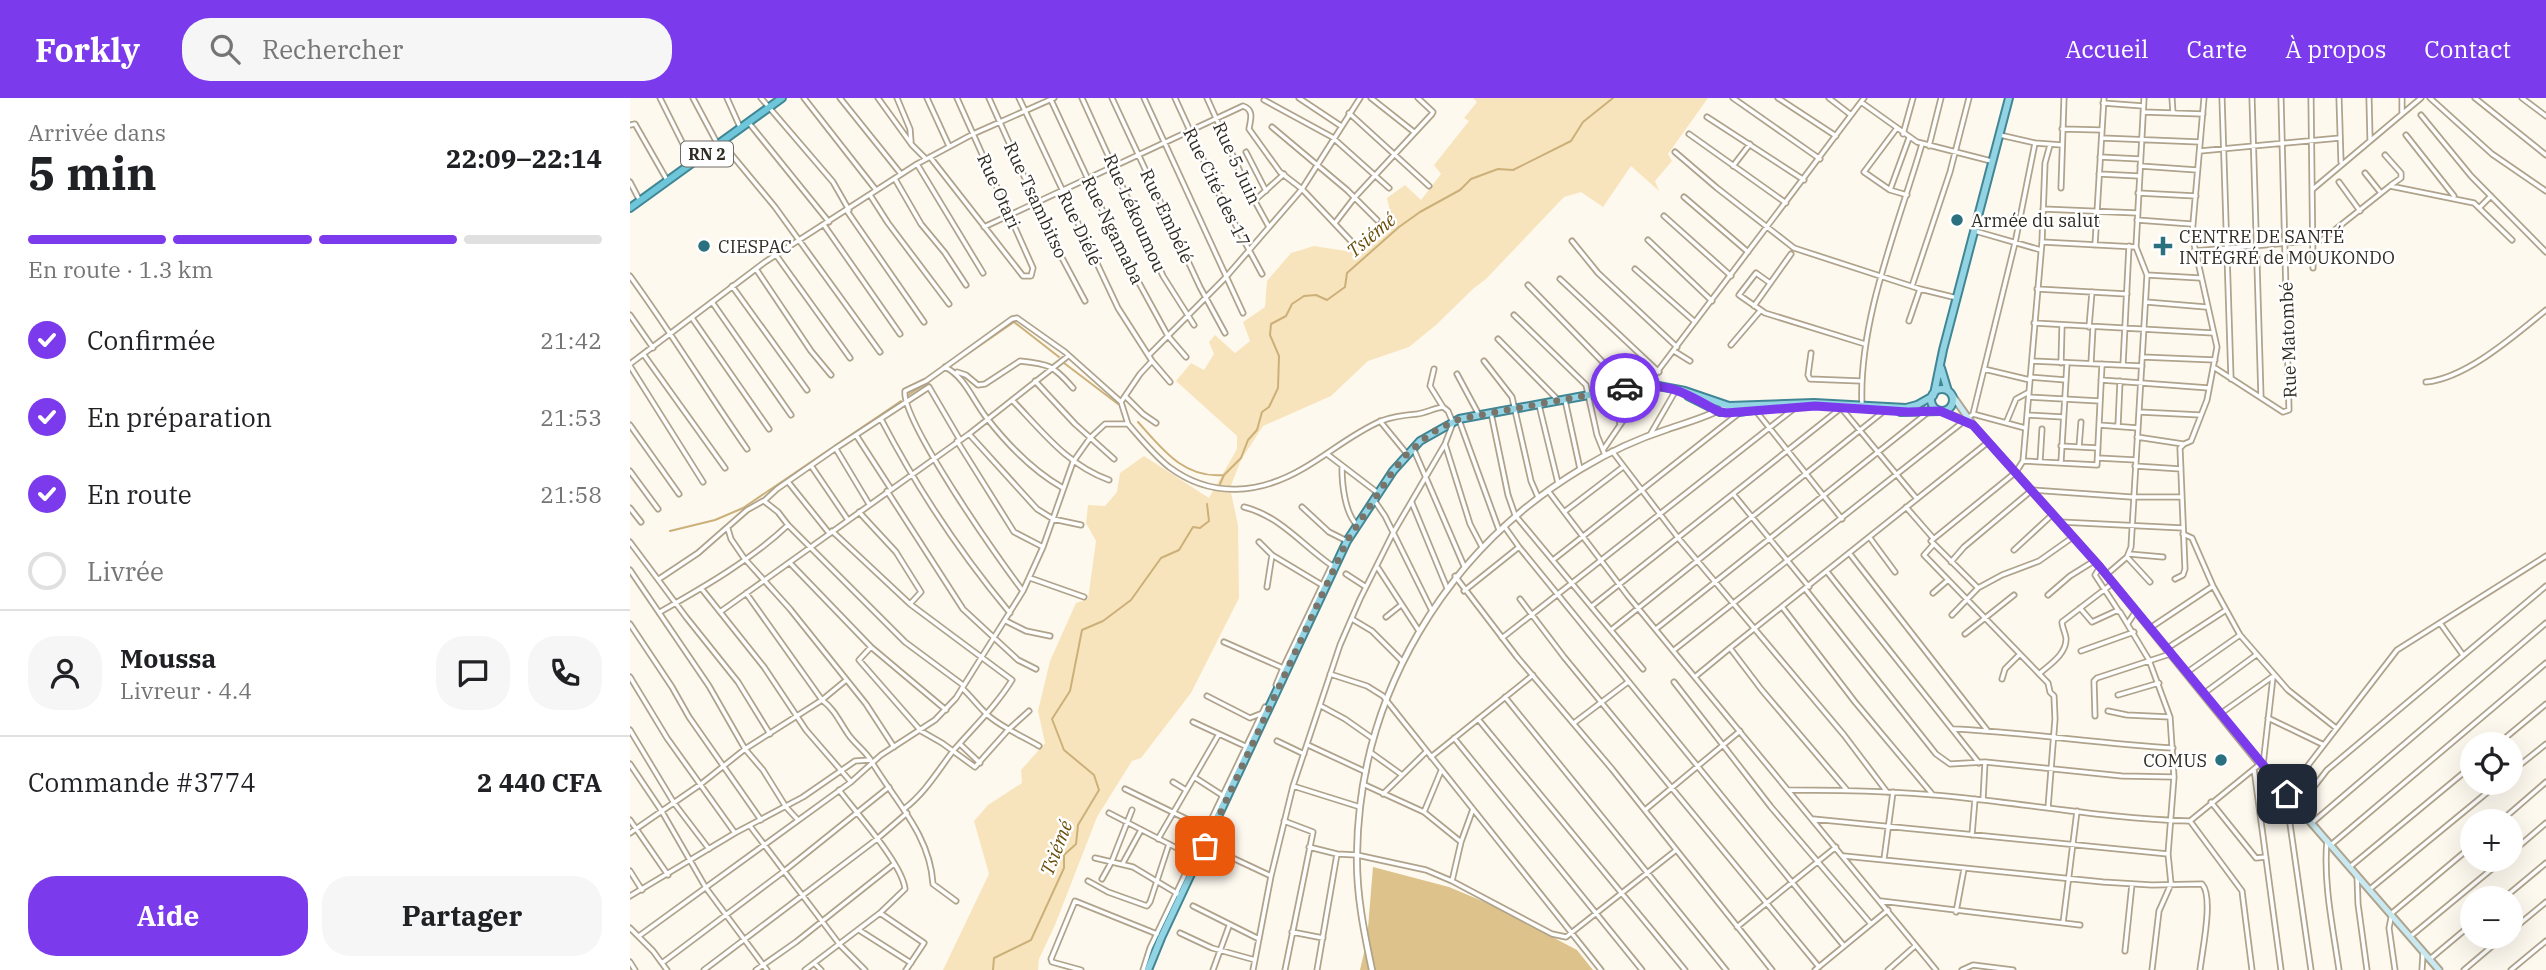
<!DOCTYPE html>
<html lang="fr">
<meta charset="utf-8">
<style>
:root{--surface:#fff;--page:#f6f6f6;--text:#202124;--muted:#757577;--line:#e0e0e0;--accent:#7c3aed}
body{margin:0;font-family:"IBM Plex Serif",serif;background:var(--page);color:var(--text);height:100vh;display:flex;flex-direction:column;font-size:26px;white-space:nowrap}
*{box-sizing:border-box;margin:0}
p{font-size:23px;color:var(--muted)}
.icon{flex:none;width:38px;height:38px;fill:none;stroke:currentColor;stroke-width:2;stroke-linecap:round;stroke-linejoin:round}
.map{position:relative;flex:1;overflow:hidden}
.details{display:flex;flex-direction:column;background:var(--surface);width:630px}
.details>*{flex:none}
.tools{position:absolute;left:1830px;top:634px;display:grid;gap:14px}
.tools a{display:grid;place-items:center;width:63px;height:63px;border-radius:50%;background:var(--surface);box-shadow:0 7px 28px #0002;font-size:35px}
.pin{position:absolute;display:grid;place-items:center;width:60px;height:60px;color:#fff;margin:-30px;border-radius:14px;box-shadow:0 4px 10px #0006}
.courier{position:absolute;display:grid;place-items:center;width:70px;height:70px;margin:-35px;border:5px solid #7c3aed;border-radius:50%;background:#fff;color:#222;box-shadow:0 2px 9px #0007}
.head em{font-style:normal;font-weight:700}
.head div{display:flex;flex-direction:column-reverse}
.head{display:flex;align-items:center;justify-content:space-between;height:119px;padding:0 28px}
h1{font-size:46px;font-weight:700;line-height:52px}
.bar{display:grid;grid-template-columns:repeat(4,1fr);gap:10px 7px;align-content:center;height:84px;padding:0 28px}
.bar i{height:9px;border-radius:5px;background:var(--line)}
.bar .active{background:var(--accent)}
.bar p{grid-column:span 4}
.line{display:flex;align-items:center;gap:18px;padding:0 28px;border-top:2px solid var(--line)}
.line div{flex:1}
.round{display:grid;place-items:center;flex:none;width:74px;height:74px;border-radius:28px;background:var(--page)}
ol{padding:0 28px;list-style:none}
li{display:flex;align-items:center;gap:21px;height:77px}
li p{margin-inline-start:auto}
li .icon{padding:7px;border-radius:50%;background:var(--accent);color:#fff;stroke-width:4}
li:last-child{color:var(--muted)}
li i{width:38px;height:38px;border:4px solid var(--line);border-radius:50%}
.primary-button{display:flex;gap:14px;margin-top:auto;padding:14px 28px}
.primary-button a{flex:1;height:80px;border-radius:28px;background:var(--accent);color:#fff;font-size:28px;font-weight:700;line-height:80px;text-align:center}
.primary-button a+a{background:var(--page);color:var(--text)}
header{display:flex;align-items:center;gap:42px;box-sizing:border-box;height:98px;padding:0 35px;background:var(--accent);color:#fff}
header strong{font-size:33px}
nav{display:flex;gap:38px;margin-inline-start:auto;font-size:24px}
.search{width:490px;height:63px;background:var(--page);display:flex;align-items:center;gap:18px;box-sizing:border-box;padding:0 24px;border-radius:28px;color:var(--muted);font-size:26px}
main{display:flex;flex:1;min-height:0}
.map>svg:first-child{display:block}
.green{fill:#f8e4bc}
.forest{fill:#ddc28b}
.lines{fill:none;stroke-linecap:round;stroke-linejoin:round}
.stream{stroke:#cbb079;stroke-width:2}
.minor-casing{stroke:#afa38c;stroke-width:7}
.tertiary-casing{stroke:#afa38c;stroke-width:8}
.secondary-casing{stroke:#afa38c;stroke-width:9}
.primary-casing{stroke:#418694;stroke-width:10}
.trunk-casing{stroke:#418694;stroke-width:10}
.minor{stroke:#fff;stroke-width:3.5}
.tertiary{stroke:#fff;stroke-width:4.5}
.secondary{stroke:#c8e9f1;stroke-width:5}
.primary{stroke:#92d4e3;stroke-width:6}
.trunk{stroke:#6ec6da;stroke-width:6}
.done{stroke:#79746a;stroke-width:7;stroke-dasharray:0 12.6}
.route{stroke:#7c3aed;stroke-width:9}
.poi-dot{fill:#2b707f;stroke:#fff;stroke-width:2.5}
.labels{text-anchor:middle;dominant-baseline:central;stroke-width:5;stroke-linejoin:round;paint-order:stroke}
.shield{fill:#fff;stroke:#6f6b65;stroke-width:2}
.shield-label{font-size:16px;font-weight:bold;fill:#312c23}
.street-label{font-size:18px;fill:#312c23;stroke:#fff}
.poi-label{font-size:18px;fill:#312c23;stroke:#fff;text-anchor:start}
.water-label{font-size:19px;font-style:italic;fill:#6a4f0a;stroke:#fff}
</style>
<header>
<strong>Forkly</strong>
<div class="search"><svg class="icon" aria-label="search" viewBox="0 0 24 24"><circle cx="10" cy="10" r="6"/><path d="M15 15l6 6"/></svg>Rechercher</div>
<nav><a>Accueil</a><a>Carte</a><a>À propos</a><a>Contact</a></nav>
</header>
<main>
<section class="details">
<div class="head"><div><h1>5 min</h1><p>Arrivée dans</p></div><em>22:09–22:14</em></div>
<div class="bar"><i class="active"></i><i class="active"></i><i class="active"></i><i></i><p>En route · 1.3 km</p></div>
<ol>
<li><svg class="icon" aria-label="check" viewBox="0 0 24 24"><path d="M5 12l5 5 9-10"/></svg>Confirmée<p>21:42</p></li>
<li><svg class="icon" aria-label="check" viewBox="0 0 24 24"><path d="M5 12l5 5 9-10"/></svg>En préparation<p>21:53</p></li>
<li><svg class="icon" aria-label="check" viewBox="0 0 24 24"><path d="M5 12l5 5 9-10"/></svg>En route<p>21:58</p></li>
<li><i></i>Livrée</li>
</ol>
<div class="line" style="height:126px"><a class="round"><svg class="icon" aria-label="person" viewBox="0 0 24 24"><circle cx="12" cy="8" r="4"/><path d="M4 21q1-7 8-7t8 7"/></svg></a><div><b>Moussa</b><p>Livreur · 4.4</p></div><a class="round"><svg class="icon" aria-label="chat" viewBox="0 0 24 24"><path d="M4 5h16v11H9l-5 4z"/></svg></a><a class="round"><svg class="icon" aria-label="phone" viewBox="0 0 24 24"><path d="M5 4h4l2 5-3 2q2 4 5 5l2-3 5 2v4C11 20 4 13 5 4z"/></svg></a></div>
<div class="line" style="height:91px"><div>Commande #3774</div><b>2 440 CFA</b></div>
<div class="primary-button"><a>Aide</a><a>Partager</a></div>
</section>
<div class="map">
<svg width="1916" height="872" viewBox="0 0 1916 872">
<rect width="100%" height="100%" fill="#fef9ef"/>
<path class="green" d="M843,0H1078L1038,56L1042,63L1025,83L1029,93L1001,68L973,109L951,94L934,99L856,181L844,190L806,227L779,249L738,263L701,298L633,328L611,362L600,390L608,427L609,500L561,595L511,660L502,663L467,719L425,827L409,861L408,872H313L359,776L344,723L358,707L392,685L391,672L415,645L408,613L420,563L446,505L458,501L466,443L456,425L458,407L475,408L487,394L490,375L514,358L579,400L607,351V338L546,283L561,265L574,272L584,256L579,244L585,237L605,255L620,243L613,224L635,209L637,183L661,155L684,148L716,153L724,146L734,150L751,136L748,129L761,118L757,100L775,87L791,102L811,76L804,67L839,23L834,20L847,4Z"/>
<path class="forest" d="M743,769L819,789L864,808L947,852L963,872H730L737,842Z"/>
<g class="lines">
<path class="stream" d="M434,265L488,306
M323,266L384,224L429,259
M300,283L316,271
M278,297L294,287
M508,324C532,351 554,381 594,377
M590,386L594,377L611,360L618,342L627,332L632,314L639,309L648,290L649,258L640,237L641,226L656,218L662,206L674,198L686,197L697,202L715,189L717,175L769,129L790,114L830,92L841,81L868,71L883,72L941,43L953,24L983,0
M40,433L85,422L113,410L271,303
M363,872L364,860L401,842L434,770V757L446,746L448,727L469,692L464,677L434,652L422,621L440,593L452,532L473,523L501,502L531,460L549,452L563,429L570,430L579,423L577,406"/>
<defs>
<path id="minor" d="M30,0L62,64
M63,0L87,45
M97,0L110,29
M131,0L203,84L219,112
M174,0L246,92
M210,0L271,76
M248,0L282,47L296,61
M267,0L280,31L281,44
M297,0L319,48
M359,0L423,143L455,203
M389,0L488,210L522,263L540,284
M452,0L533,178L564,227
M482,0L570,189L595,235
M514,0L613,215
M545,0L589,96L632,176
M577,0L616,87L639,129
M669,0L711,28
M741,0L784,34
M1103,0L1190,61
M1148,0L1206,38
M1199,0L1221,17
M1542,0L1543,15
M1592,0L1601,281
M1622,0L1631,299
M1681,0L1683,170
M1709,0L1711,64
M1739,0L1740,41
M1772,0V14
M1800,0L1862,56L1916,93
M1845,0L1916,57
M1892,0L1916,18
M421,2L491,152L538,238L556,259
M634,2L702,39L759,90
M1231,4L1287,44L1361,63
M1473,5L1513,8
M1513,14L1573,16
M719,15L799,88
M1791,17L1841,78L1916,154
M1077,19L1174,82
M119,25L199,124
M0,27L5,26L37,82
M642,29L717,92L747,122
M1267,30L1234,74L1260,92L1277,97
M1432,31L1472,32
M1059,36L1156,105
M1273,36L1283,0
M1370,37L1405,45L1432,47
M1776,37L1824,98
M1472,40L1570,44
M92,45L145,109L250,254
M1299,48L1311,0
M1570,53L1710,40
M616,54L636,93
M1045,54L1087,90L1164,150L1290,191L1327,200
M1755,57L1771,75V80L1761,87
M300,59L393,178H401L403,170L327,0
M1470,59L1510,61
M287,66L353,175
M1103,68L1120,46
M1510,68L1567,72
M1735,75L1751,95
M1469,76L1509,78
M265,81L291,126L315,155L336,187
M0,84L10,103
M1709,84L1730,113
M1431,90L1434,0
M1683,91L1791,0
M1260,92L1279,40
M1508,95L1566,98
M240,97L258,125L319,206
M1054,99L1118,154
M624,103L654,76
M1850,109L1861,98
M1413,111L1507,115
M217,113L294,224
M1034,118L1101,178
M1507,122L1561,126
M705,125L725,99L802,16L803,14L788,0
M194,127L270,236
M354,129L613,8C625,12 620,23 619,31L650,74L672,91L720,142
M1345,133L1411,152
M1018,142L1082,203
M942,143L968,175L1047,249
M1412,144L1506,149
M1465,147L1474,0
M1564,153L1692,142L1760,88L1844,105L1882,142
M146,157L220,260
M126,171L181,253L201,277
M1005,171L1065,224
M1517,177L1570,180
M0,178C41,234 77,294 117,351
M930,181L1029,274
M1140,185L1126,175L1109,197L1135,215L1235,246
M898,187L996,288
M102,188L177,292
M1282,188L1320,74L1339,0
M1407,191L1497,196
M82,204L161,317
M1516,204L1576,209
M1124,208L1161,156
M0,217L23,250
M884,217L956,287L967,337L973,352
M62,220L139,331
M1279,223L1290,191
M1404,225L1583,235
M1459,229L1462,194
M868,241L928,302
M1101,247L1130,213
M1044,253L1060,263
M1181,255L1178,277L1180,281L1231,283
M14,257L95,370
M519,257L596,179L672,91L730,0
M1512,259L1585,262
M854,263L882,299L901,383L908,399
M1402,263L1512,268
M1431,265L1432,228
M1461,265L1463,229
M0,266L135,164L287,66L343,36L424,0
M1493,267L1499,148
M0,268L73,384
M315,269C334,278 343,302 356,319C377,346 403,373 433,390
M1585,270L1653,314L1659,312L1651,0
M804,271L800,288L813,309
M1354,271L1400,282
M327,274L336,277L348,287L355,286L390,263C419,266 423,267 443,290
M827,276L849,317
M1400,279L1436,282
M1471,282L1579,290
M405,283L445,326L484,361
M1796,284C1837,280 1885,237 1916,212
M299,289L206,350L147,391L134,403L148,414L158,427L275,544L333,587
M299,289L330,342
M985,292L990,327
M496,299L513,316L526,325
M1399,299L1470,303
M382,302C412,333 437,367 479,382
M935,302L950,371
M491,304L510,276L522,263
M909,307L928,385
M1232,308C1228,223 1268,128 1292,46
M1212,311L1287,401
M1126,313L1212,421
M1509,314L1571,317
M861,315L878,397L885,417L1013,571
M1343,316L1395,330
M1397,317L1433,319
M251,321C287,390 330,455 380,515
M829,322L869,432
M750,323L777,356
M1376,325L1386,301L1399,294
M0,327L49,396
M1469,327L1508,330
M1488,328L1490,283
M339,336L407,411L423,421L451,427
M226,337L261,391
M1020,337L1046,292
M1507,339L1553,346
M327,343L384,434L413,449
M1431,348L1468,350
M1449,349L1451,324
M206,351L239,406
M784,352L834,468
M982,353L1049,441L1214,637L1257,694
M697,356L748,395
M975,357L973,352L1018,286L1234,0
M1468,360L1506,362
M1393,363L1467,367L1472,266
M1410,364L1412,331
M1431,364L1437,265
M1505,368L1551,371
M182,369L218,422
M712,370C712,387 715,415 727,427
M0,373L28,411
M159,385L199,435
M257,393L333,511L388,562L406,571
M919,394L998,498L1306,872
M1104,397L1179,489
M744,402L755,418L801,511
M782,405L817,490
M614,409C650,418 671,446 701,467
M672,409L699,434L717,443
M1276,409L1303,440
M0,410L11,424
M229,414L266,454L291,494L280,506
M934,414L993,369
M1430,424L1553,430
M98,431L101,441L114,460L160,511L236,606L264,649
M202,433L280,506L382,582C366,608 343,630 323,653C307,674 295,695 274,711
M1553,436L1562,440L1583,488L1610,537L1658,592L1706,630
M1240,440L1265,474
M0,444L56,519L108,584L140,636
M629,444L642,457L692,487
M1303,447L1294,457L1418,585L1420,594L1424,598L1425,621L1418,710
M889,449L1214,848
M1384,452L1423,416
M1220,456L1357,632
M1499,456L1533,459
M1497,459L1520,484
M923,462L1108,316
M1321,464L1334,449L1402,392L1501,399H1552
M160,465L241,549L316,612
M1470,469L1465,477L1488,512
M748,470L789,533
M0,472L79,588L115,651L133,672L156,709L168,722
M1198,475L1349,665
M716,476L736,489
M1476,477L1497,459L1501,449L1517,177L1506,149L1514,0
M825,478L887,559L982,671L1142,872
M400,480L454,499
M29,481L68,455L117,412L133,403
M1545,481L1553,477L1555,471L1550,350L1554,346L1561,343L1577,302L1587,249L1562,137L1574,0
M637,489L642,457
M71,490L134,569L176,632L221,684
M1348,490L1301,443L1386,374L1393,363L1412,144L1415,65L1420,47
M1176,492L1306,656L1320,666L1355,664L1492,678L1544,679
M393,493C370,464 271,322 275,293L296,283L382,221L387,220L435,254L491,304L498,326
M834,493L889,449L874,428
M116,495L192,602C205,612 209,623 218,636C224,645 234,652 240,661C264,702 300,736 303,786L326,803
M1303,495L1318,482
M1418,497L1440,478L1464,463
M890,501L934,559L1189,869
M962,508L1211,310
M1153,510L1225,604L1303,697
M1450,510L1462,524L1486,513L1490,514L1519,562L1540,619L1544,679L1538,756L1541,786L1529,813L1522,872
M30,514C74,489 121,462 158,427
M90,514L339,336L438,258
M1322,517L1348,490L1372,477L1409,463L1443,439
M756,519L771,507
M722,521L742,533L772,563
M376,523L396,533L420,538
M1498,525L1506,513
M1810,525L1833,557
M0,526L42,589L59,619L131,722
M1520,530L1583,488
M1026,531L1297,315
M981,532L1254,313
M1335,536L1384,497
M872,540L1166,309
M594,544L653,570
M241,549L229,562L291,633L312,645L345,669L378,632L399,613
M1100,550L1357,345
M1536,551L1596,512
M1044,552L1343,316L1385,145L1405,45
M1451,553L1504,534
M1556,575L1610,537
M700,576L737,588L753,598L971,872
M1409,576C1419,567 1437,556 1436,540C1435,534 1432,529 1432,524L1483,485
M1066,578L1100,550L1131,591L1216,691
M0,579L37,640L105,735
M1372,581L1375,571L1389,557
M1044,584L1141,709L1241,826
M647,589L646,587L653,570L702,467
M332,590C342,599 350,611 360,619C375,631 392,638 409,648
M1573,596L1626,557
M1488,597L1529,585
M577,598L620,620L630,616
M875,599L1096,872
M691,608L715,621L742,640
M1478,613L1497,617L1540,619
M1590,616L1642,579
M1465,618L1464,583L1467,580L1540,556
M1638,620L1694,647
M848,621L1055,872
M563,624L615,648
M944,625L998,584
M1323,631C1396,634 1469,646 1543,650
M0,632L44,705L79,751
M824,640L1012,872
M647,643L674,656
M1868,646L1916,606
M331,647L350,665
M678,647L736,674
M740,654L772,677
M801,659L903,577
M0,666L31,712L76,790L137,872
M1633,667L1643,579
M1624,671L1651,872
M1881,674L1916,646
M564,679L595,699
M543,684L556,692
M735,687L794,714L831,744
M663,688L730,709
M495,691L577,731
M1159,692C1218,692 1276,693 1335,700C1410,708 1485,721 1560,723L1630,666
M753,696L796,654
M1656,696L1767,552L1916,458
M1661,701L1658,712L1681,872
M1353,702L1355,664
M1581,704L1626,760L1636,759
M1669,708L1697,672L1916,488
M1015,712L1110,633
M794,714L811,673
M479,715L566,760
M1183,721L1538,756
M0,722L38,777
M654,723L683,734L655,872
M1560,723L1612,793L1622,872
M1871,723L1916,684
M1683,724L1916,525
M120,728L210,847L235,872
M0,735L71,686L115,651L192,602L215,583
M1342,737L1345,701
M528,741L589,636
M1697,742C1693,785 1703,830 1709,872
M1702,746L1916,565
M679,749L707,756L727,757L796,772L822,783L922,836L936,839L1045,753
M592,755L641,778
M1881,755L1916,725
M1214,758L1473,784L1522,787L1572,786C1584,799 1572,853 1570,872
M465,760L503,769L548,796
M1254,761L1263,694
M493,765L511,732
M1721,768L1843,667
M0,773L12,792
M1727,777L1728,806L1737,872
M472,781L482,763L502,712
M458,783L478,794L517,808L520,804L539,746
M822,783L831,744L843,711
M1740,791L1870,684
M0,798L105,735L173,699L225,663L240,662
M1874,800L1916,765
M1251,803L1450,827
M563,808L629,841
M1326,814L1334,771
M250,815L294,845L276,872
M1433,825L1447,713
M1107,829L1206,749
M0,830L23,853L37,872
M229,832L281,865
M1881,833L1916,804
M662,834L693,840
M550,835L582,850L625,862
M9,838L221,684L251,657L305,622L326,600L393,493L413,449L443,364L460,340L475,326H498C511,341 524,357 539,369C582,401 630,396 674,370C700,355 723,335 751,323C764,318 775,317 787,316C796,315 804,310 813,309L818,313L823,325L815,346L840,426L852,449
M1781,838L1874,761
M1495,853L1502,786
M1800,861L1843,825
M0,864L5,872
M32,865L153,774L259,689
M185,866L191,872
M74,872L247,741L277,715
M126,872L166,844L264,766
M175,872L250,815L275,791C273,767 225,713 209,692
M451,872L422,864L421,861L445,803L527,836
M513,872L520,850L635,609L637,610
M583,872L599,828
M623,872L641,778L663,688L710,547L730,501L763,435L815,346
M687,872L707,756
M1185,872L1258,812
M1258,872L1285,848
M1332,872L1343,867L1383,872
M1765,872L1759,830L1762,815L1843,747
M1792,872L1793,855
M1834,872L1874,838
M1881,872L1916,843"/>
<path id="tertiary" d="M742,872C734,834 726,795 727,756C729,597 815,453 951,371C979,354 1007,341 1038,331C1058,324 1078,319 1097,308"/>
<path id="secondary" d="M1322,297L1343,327L1470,469L1630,666L1809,872
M1312,313L1341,326"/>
<path id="primary" d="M1311,270L1318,293
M1301 302a11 11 0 1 1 22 0a11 11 0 1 1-22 0Z
M1304,296L1313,252L1379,0
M1058,298L1090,314H1109L1130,311
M1270,314L1310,313
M518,872L531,840L717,443L763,373L790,343L829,321L1018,286L1055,293L1099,308L1184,305L1276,310L1287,307L1303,298"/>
<path id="trunk" d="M0,110L152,0"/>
</defs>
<use href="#minor" class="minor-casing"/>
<use href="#tertiary" class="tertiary-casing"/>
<use href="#secondary" class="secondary-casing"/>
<use href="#primary" class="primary-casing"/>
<use href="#trunk" class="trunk-casing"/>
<use href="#minor" class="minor"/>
<use href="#tertiary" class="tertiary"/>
<use href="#secondary" class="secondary"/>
<use href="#primary" class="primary"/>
<use href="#trunk" class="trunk"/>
</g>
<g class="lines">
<path class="done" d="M575,748L717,443L763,373L777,356L801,335L829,321L995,290"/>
<path class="route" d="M995,290C1035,283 1053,293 1087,313L1096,315L1185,308L1278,314L1310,313L1343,327L1470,469L1657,696"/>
</g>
<g class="poi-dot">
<circle cx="1327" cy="122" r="7"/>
<circle cx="74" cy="148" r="7"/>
<path d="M1529.5 137.5h7v7h7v7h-7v7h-7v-7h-7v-7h7z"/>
<circle cx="1591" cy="662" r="7"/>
</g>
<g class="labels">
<rect class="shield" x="51" y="43.5" width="52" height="25" rx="5"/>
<g class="shield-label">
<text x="77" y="56">RN 2</text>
</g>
<g class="street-label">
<text transform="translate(607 65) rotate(65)">Rue 5 Juin</text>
<text transform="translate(587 89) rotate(64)">Rue Cité des 17</text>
<text transform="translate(369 93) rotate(66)">Rue Otari</text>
<text transform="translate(406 102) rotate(65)">Rue Tsambitso</text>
<text transform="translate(505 115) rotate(66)">Rue Lékoumou</text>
<text transform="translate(537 118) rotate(65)">Rue Embélé</text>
<text transform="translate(450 130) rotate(65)">Rue Diélé</text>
<text transform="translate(483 132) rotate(64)">Rue Ngamaba</text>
<text transform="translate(1658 242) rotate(-92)">Rue Matombé</text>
</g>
<g class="poi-label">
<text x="1341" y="122">Armée du salut</text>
<text x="1549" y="138">CENTRE DE SANTÉ<tspan x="1549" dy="21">INTÉGRÉ de MOUKONDO</tspan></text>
<text x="88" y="148">CIESPAC</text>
<text x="1577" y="662" text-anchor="end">COMUS</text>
</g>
<g class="water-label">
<text transform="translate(741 137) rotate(-40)">Tsiémé</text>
<text transform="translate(426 750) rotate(-69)">Tsiémé</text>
</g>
</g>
</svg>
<div class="tools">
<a><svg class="icon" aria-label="locate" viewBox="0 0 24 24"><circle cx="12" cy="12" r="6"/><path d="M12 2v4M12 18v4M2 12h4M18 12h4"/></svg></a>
<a>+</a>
<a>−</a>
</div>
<div class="pin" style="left:575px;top:748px;background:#ea580c"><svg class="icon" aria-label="bag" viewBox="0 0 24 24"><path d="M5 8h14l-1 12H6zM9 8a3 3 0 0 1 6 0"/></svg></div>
<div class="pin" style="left:1657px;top:696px;background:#1f2937"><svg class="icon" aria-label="home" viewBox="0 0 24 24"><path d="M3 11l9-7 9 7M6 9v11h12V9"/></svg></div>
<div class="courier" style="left:995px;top:290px"><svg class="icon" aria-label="car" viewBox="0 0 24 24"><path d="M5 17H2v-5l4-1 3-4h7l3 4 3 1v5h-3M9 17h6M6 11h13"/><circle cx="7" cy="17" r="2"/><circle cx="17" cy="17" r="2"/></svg></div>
</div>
</main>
